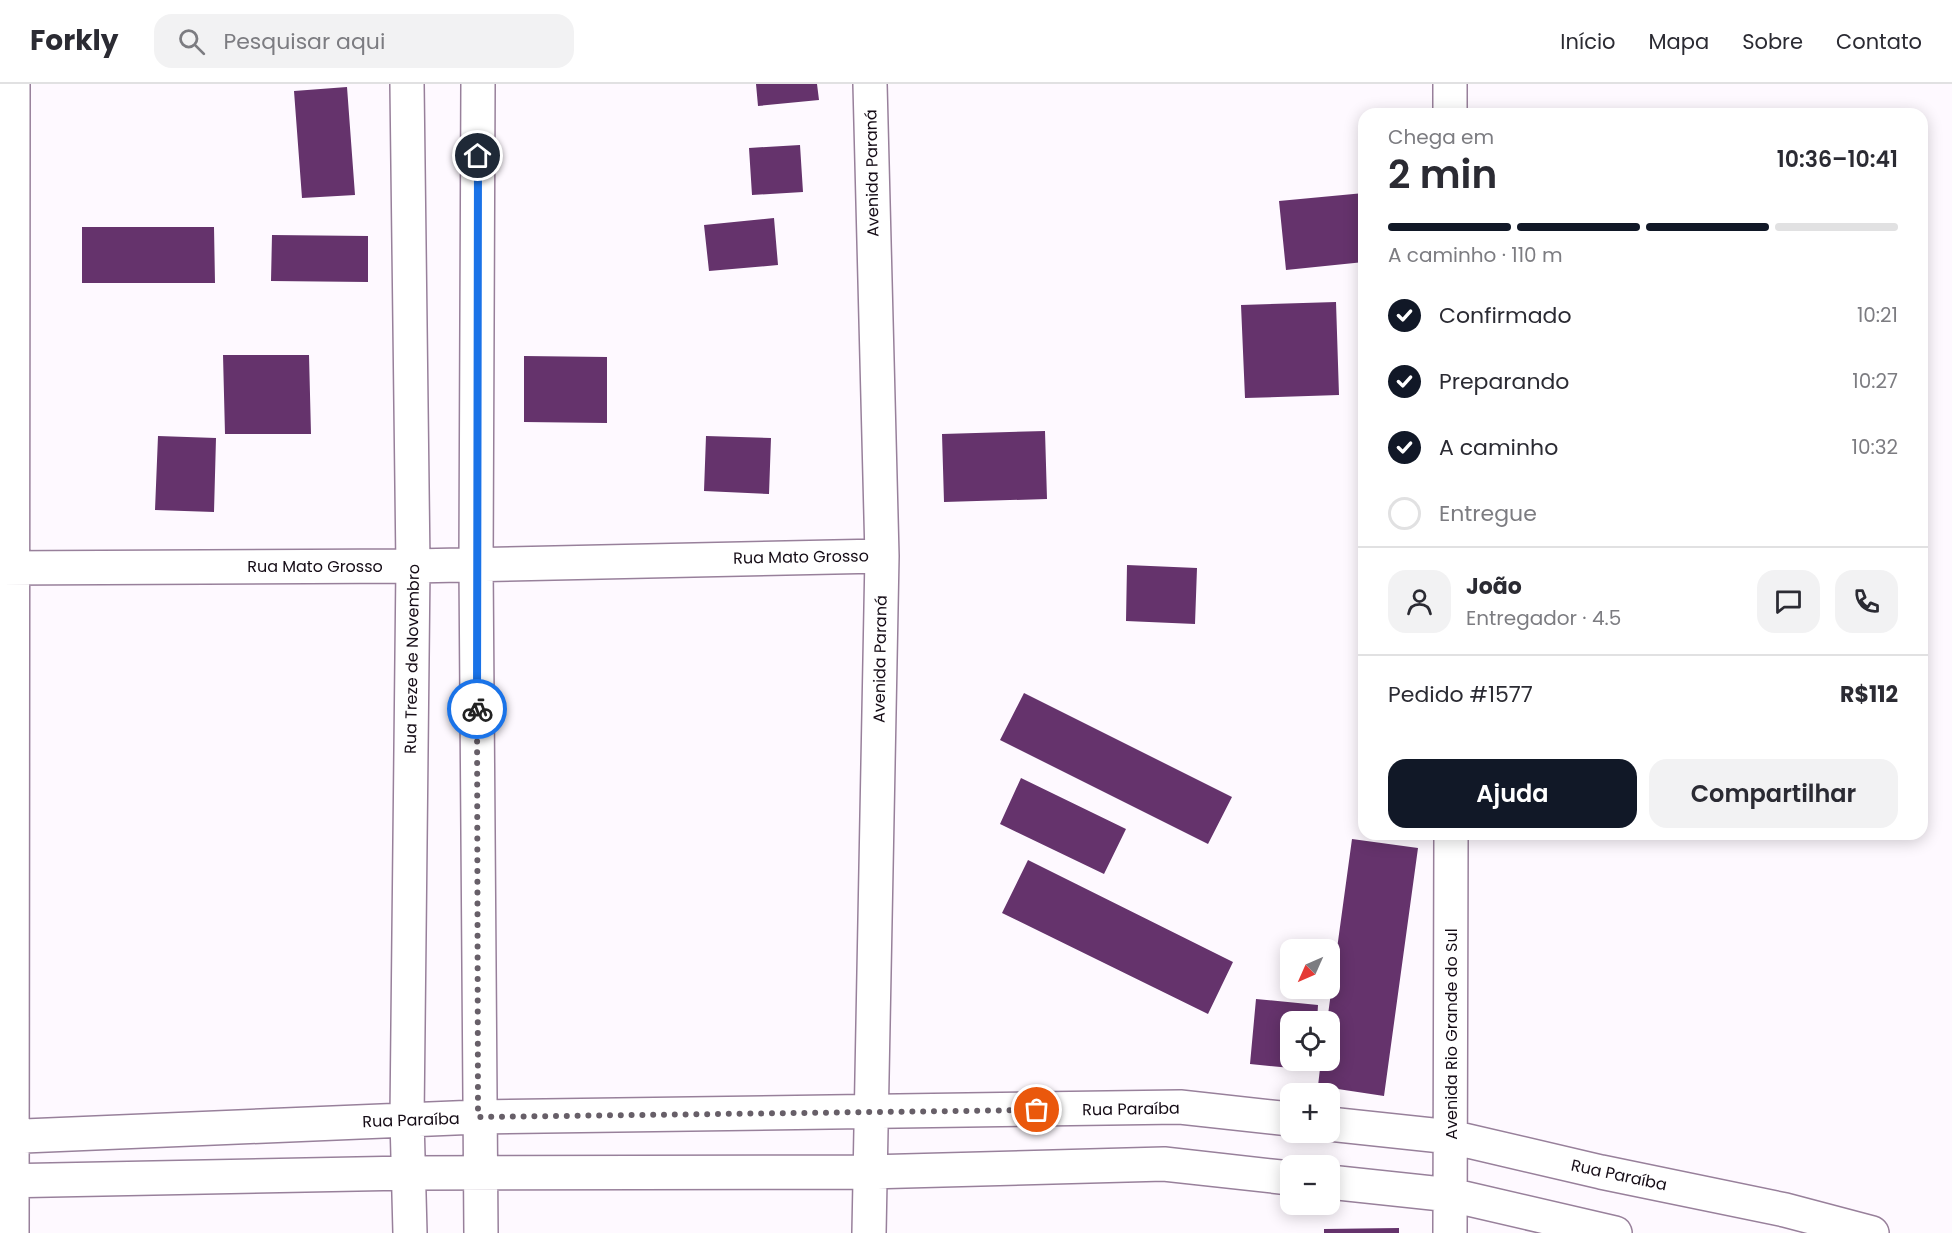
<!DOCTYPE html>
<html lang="pt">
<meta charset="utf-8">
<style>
:root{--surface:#fff;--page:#f2f2f3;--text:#2b2b33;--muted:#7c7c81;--line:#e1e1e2;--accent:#111827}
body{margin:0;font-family:Poppins,sans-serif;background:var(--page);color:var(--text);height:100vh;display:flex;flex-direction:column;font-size:22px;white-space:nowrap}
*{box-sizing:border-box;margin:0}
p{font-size:20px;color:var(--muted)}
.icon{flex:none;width:33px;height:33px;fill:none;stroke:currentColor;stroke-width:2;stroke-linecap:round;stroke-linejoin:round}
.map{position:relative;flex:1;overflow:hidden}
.details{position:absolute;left:1358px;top:24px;width:570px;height:732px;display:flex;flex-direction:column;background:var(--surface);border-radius:18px;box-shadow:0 3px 15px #0003}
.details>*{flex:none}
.needle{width:39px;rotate:225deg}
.tools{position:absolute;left:1280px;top:855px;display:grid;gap:12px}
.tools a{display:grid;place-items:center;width:60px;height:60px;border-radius:12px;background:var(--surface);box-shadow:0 3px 15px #0003;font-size:30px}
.pin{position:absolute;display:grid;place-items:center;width:51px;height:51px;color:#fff;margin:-26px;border:3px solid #fff;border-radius:50%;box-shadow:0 2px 6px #0007}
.courier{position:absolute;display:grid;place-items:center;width:60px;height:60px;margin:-30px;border:4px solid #1a73e8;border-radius:50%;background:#fff;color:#222;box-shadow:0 2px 8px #0007}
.head em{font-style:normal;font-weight:600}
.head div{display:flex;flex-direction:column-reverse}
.head{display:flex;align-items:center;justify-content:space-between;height:102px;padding:0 30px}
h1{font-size:39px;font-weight:600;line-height:45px}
.bar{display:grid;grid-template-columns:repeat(4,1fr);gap:9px 6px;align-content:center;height:72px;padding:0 30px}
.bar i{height:8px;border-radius:4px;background:var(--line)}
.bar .on{background:var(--accent)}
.bar p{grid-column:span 4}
.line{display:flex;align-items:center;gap:15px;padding:0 30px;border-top:2px solid var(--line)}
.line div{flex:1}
.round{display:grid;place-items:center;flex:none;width:63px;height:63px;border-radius:18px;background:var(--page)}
ol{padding:0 30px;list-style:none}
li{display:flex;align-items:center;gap:18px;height:66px}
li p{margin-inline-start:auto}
li .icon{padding:6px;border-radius:50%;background:var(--accent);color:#fff;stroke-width:4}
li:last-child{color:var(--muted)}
li i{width:33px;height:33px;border:3px solid var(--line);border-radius:50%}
.cta{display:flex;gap:12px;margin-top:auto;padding:12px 30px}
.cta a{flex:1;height:69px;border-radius:18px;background:var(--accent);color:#fff;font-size:24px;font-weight:600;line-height:69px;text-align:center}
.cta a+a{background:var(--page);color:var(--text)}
header{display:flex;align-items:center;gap:36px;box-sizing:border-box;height:84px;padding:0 30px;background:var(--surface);border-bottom:2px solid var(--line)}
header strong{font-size:28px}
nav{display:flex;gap:33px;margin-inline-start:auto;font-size:21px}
.search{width:420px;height:54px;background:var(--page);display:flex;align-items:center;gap:15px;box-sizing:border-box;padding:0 21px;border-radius:18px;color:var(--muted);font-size:22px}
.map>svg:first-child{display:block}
.building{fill:#65336c}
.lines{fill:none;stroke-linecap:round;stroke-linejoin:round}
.minor-casing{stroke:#98809b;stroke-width:36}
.minor{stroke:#fff;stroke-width:33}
.done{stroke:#675f68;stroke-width:6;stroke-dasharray:0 10.8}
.route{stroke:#1a73e8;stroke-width:8}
.labels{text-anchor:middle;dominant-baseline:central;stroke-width:6;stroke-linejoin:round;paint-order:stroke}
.street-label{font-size:16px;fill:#150c16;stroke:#fff}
</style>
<header>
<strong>Forkly</strong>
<div class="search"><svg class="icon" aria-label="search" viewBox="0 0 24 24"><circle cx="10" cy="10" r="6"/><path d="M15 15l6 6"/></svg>Pesquisar aqui</div>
<nav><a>Início</a><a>Mapa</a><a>Sobre</a><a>Contato</a></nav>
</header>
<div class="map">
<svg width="1952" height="1149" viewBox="0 0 1952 1149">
<rect width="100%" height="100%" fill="#fef9ff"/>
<path class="building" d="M756,0H817L819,16L758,22Z
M347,3L355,111L302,114L294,7Z
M800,61L803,108L752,111L749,64Z
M1364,109V178L1286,186L1279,117Z
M774,134L778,181L709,187L704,141Z
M82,143H214L215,199H82Z
M272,151L368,152V198L271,197Z
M1336,218L1339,311L1245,314L1241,221Z
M223,271H309L311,350H225Z
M524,272L607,273V339L524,338Z
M1045,347L1047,415L944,418L942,350Z
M158,352L216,354L214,428L155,426Z
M706,352L771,354L769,410L704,407Z
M1127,481L1197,484L1195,540L1126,537Z
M1024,609L1232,713L1208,760L1000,656Z
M1021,694L1126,745L1104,790L1000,740Z
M1352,755L1418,764L1384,1012L1318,1002L1321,976H1329V938H1327Z
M1028,776L1233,878L1208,930L1002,829Z
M1256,915L1318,921L1317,938H1290V976H1313L1312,986L1250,980Z
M1399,1144V1149H1324V1145Z"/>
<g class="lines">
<defs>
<path id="minor" d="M407,0L413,482L407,1035L410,1149
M478,0L476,480L481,1149
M1450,0V30
M0,484L413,482L882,472
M1329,1040L1451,1053L1601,1088L1785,1126L1872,1149
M0,1053L478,1033L1180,1023L1290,1035
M0,1097L409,1089L868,1088L1164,1080L1290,1094
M1329,1098L1451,1111L1615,1149
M12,1149L13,0
M869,1149L882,472L870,0
M1450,1149L1451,750"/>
</defs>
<use href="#minor" class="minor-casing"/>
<use href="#minor" class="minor"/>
</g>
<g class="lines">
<path class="done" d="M477,625L478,1033L1037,1026"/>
<path class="route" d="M477,625L478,72"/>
</g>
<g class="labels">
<g class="street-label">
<text transform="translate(872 89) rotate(-91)">Avenida Paraná</text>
<text transform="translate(801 473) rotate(-1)">Rua Mato Grosso</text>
<text x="315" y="482">Rua Mato Grosso</text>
<text transform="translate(412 575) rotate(-89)">Rua Treze de Novembro</text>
<text transform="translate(880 575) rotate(-89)">Avenida Paraná</text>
<text transform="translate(1451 950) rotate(-90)">Avenida Rio Grande do Sul</text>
<text transform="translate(1131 1025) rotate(-1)">Rua Paraíba</text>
<text transform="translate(411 1036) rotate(-2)">Rua Paraíba</text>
<text transform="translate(1619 1091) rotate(12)">Rua Paraíba</text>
</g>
</g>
</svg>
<div class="tools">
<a><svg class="needle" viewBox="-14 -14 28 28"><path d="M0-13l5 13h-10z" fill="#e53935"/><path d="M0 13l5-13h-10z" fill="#7c7c81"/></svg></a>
<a><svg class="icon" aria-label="locate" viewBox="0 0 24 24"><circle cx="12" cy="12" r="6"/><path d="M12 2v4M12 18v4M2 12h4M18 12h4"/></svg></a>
<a>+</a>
<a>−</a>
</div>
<div class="pin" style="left:1037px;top:1026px;background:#ea580c"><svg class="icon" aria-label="bag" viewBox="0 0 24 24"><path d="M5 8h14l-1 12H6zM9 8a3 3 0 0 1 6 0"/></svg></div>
<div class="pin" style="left:478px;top:72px;background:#1f2937"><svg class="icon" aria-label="home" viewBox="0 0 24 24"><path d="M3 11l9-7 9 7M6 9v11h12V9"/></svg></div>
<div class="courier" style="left:477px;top:625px"><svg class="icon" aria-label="bike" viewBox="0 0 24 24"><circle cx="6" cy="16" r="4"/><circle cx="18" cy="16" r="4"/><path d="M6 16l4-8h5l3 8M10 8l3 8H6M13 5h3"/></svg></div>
<section class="details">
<div class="head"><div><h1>2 min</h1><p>Chega em</p></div><em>10:36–10:41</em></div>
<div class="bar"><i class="on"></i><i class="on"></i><i class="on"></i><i></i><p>A caminho · 110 m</p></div>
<ol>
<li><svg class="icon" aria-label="check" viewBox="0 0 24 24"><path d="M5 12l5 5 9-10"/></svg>Confirmado<p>10:21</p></li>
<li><svg class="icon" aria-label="check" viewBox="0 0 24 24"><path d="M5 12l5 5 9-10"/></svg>Preparando<p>10:27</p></li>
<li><svg class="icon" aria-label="check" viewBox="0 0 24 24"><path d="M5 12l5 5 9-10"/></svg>A caminho<p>10:32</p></li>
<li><i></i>Entregue</li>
</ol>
<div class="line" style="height:108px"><a class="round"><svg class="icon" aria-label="person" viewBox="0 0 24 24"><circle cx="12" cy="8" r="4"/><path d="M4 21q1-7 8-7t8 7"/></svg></a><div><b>João</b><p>Entregador · 4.5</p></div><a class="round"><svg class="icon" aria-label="chat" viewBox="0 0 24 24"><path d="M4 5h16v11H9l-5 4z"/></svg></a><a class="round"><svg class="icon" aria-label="phone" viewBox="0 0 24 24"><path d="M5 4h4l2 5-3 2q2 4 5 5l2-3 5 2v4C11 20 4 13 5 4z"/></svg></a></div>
<div class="line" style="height:78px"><div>Pedido #1577</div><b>R$112</b></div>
<div class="cta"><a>Ajuda</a><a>Compartilhar</a></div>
</section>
</div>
